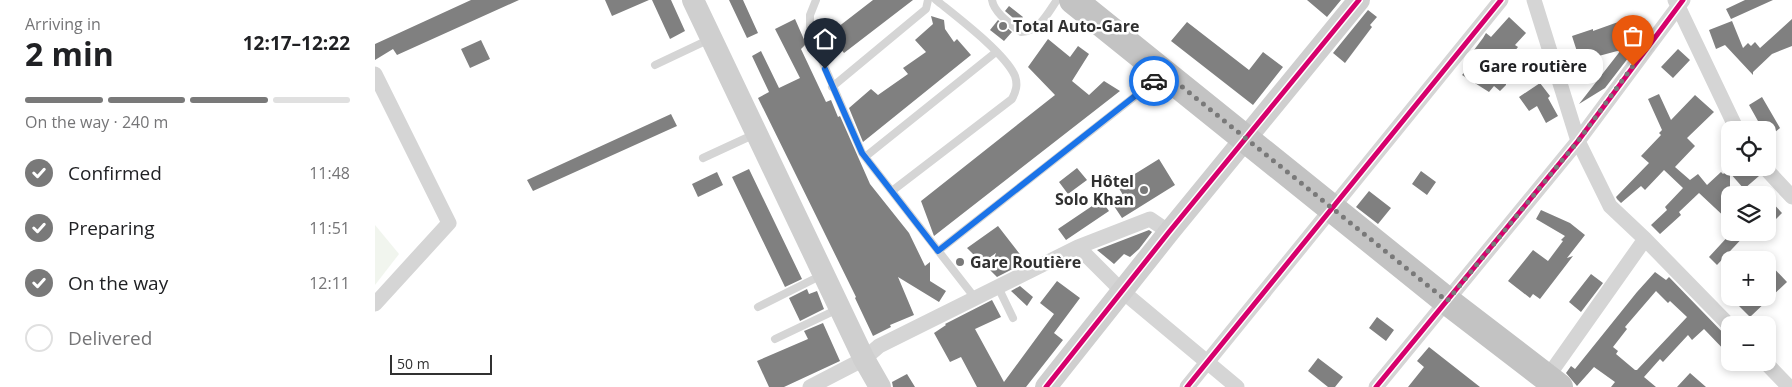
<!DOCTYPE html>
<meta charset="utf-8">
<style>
:root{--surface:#fff;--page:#f6f6f6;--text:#202124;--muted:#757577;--line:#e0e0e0;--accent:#797979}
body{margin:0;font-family:"Open Sans",sans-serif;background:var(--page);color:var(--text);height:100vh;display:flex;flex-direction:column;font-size:19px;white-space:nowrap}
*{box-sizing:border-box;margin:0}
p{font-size:16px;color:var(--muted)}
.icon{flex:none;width:28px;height:28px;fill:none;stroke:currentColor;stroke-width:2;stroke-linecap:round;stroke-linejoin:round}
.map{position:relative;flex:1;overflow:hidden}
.panel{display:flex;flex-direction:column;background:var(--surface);width:375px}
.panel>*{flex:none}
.buttons{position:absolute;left:1346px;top:121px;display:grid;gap:10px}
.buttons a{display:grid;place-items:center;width:55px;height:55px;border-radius:10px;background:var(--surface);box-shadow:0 2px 8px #0003;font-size:25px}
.scale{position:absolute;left:15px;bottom:12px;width:102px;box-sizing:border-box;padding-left:5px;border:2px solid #313131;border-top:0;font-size:14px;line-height:18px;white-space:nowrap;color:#313131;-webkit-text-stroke:4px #fff;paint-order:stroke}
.pin{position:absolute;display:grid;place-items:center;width:42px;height:42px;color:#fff;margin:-51px -21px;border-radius:50% 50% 50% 0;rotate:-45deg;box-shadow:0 0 5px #0007}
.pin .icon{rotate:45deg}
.courier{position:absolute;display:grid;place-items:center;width:50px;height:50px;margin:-25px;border:4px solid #1a73e8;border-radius:50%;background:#fff;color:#222;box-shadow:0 1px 6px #0007}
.bubble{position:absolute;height:35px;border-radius:15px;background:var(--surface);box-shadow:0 2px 8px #0003;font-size:16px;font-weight:700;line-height:35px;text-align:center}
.overview em{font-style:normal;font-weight:700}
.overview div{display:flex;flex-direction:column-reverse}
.overview{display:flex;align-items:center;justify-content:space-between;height:85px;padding:0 25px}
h1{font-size:32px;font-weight:700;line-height:38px}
.bar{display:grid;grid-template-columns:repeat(4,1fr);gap:8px 5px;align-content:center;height:60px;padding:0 25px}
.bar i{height:6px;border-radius:4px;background:var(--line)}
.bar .on{background:var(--accent)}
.bar p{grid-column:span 4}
ol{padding:0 25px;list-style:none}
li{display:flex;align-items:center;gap:15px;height:55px}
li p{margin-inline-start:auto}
li .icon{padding:5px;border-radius:50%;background:var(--accent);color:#fff;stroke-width:4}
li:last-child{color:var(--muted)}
li i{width:28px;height:28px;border:2px solid var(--line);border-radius:50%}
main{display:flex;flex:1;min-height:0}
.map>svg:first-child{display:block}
.green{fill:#f1f5ee}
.building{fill:#808080;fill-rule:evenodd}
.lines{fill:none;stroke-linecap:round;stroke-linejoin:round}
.lane{stroke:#d5d5d5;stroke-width:8}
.street{stroke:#d5d5d5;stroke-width:15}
.secondary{stroke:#cfcfcf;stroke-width:22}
.highway{stroke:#c3c3c3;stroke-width:28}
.cycleway-casing{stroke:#fff;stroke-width:8}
.cycleway{stroke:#d6006c;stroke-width:5}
.done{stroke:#797979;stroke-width:5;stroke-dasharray:0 9}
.route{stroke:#1a73e8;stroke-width:6}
.poi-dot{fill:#797979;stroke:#fff;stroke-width:2}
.labels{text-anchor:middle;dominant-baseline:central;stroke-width:5;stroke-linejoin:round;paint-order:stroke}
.poi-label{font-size:16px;font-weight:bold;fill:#313131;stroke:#fff;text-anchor:start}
</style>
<main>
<section class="panel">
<div class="overview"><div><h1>2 min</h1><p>Arriving in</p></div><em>12:17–12:22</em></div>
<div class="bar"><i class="on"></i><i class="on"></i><i class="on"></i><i></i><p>On the way · 240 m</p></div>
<ol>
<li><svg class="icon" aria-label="check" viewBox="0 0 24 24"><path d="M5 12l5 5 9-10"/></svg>Confirmed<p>11:48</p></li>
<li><svg class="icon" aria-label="check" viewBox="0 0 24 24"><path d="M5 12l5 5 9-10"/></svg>Preparing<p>11:51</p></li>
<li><svg class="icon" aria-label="check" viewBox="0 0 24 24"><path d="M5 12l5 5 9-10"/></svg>On the way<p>12:11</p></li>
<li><i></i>Delivered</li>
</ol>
</section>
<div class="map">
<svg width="1417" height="387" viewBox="0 0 1417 387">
<rect width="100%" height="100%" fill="#fff"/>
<path class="green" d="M0,225L24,254L0,285Z"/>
<path class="building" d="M96,0H144L22,55L18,49L0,60V44Z
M230,0H274L237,16Z
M277,0H296L310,31L295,39Z
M354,0H368L383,33L372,38Z
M498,0H538L469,53L454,34Z
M932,0H966L952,17Z
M1370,0H1398L1356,19L1351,9Z
M634,6L648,17L644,23L630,11Z
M993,10L1002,17L995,25L997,27L970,63L958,53Z
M556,16L569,20L570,29L579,42L582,39L596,55L488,142L474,108L496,89L503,95L533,74L528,68L551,52L540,40L558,24Z
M1134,17L1151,33L1140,45L1143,47L1122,73L1131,80V85L1125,91L1119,86L1114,92L1087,75L1102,58L1096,54L1108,38L1111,33L1116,37Z
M420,19L431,44L426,49L451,102L456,100L463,117L465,116L495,184L534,233L550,266L555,262V281L571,291L564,302L523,277L539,315L515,325L516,327L498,336L480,298L481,297L383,98L394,92L377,56L386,51L404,88L425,78L400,29Z
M1417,19V46L1397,54L1378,72V75L1350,45L1341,49L1334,30L1357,21L1368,48L1373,43L1376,46L1380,42L1385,48Z
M623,20L637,32L629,41L615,30Z
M1246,21L1257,53L1230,88L1204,104L1246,50L1205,61L1197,36L1218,29V31Z
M812,22L874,70L888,52L908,67L878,105L796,41Z
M673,39L695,57L703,46L714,54L697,81L714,95L729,81L745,91L559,236L546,201L680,95L653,67Z
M106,40L115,59L95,68L86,49Z
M1303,49L1315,60L1298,78L1286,67Z
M1165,83L1175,96L1173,98L1183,116L1171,123L1162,106L1154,111L1144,97Z
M1284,94L1296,120L1320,95L1339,112L1312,138L1320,146L1300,167L1315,180L1323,174L1332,185L1346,172L1348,174L1353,170L1351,168H1381L1384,176L1369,189L1355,173V222L1324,193L1304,212L1306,215L1285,234L1276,225L1292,210L1290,207L1308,188L1289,170L1270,190L1266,186L1246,203L1242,199L1241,197L1274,163L1266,156L1286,135L1284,133L1287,130L1273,99Z
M1387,97L1405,128L1393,138L1392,130H1388L1374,105Z
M296,114L302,126L158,191L152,180Z
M784,159L800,185L747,218L739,206L748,195L742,185Z
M702,168L712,180L693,194L684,182Z
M374,169L427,279L410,287L357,177Z
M1046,171L1061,182L1052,195L1037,184Z
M342,172L348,185L323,197L317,184Z
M994,191L1016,208L1003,224L981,207Z
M1392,197L1407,213L1392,228Z
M726,200L734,211L691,240L683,229Z
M1166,210L1195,223L1210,235L1192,258L1198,256L1165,299L1158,294L1155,298L1133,281L1158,250L1173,261L1188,241L1186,240L1190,236L1161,219Z
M623,226L651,262L622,277L615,270L621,253L607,263L592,248Z
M774,230L777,232L764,249L755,257L749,254L739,264L722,250Z
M1357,232H1373L1342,265L1334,257Z
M1392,261L1412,282L1375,317L1356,298H1392Z
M1280,272L1291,280L1294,277L1355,340V356L1329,329L1317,340L1313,335L1288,362L1285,359L1269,377L1281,387H1236L1240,382L1219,367L1202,386L1191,373L1196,366L1200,369L1262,292ZM1281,291L1293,303L1295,301L1312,317L1262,370H1260L1241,354L1243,351L1238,347L1252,329L1250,327Z
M1216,274L1228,283L1206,312L1194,302Z
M682,281L705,298L679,333L688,340L651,387H602L586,357L575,362L559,333L571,325L570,324L617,300L626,317L600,329L629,382L679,314L665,303Z
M645,286L658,297L652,306L636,291Z
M432,289L434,294L442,291L449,309L425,321L414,298Z
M1002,317L1019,330L1011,341L994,328Z
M448,323L465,361L409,387H394L382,361L433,339L429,331Z
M1054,347L1105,387H1033L1049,367L1042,361Z
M943,358L968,377L960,387H953L933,371Z
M1315,373L1331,387H1302Z
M532,374L540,387H518L517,382Z"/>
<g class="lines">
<path class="lane" d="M441,0L435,15V33L487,153L600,298
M617,0C619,13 636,24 646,32C665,31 672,14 682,0
M280,65L335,39
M457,87L551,9L553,0
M490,157L621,52
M328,158L380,134
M517,191L637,99C641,91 643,85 640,76C630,53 582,17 561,0
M563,251L786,76
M623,287L638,318
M383,307L447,275
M400,339L463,309"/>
<path class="street" d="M1159,0L1203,141L1235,206L1270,239L1355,326
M1300,0L1362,130
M0,74L74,223L0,304
M1390,168L1417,197
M703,247L747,291L862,387
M1390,362L1414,387
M1169,382L1270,239
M435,387L489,359L504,346L703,247L775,219L794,232
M812,387L1126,0
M1001,387L1203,141L1308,0"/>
<path class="secondary" d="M318,0L489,359L505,387
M671,387L794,232L984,0"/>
<path class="highway" d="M698,0L1072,301L1184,387"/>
<defs>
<path id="cycleway" d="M671,387L794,232L984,0
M812,387L1126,0
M1001,387L1203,141L1308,0"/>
</defs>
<use href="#cycleway" class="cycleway-casing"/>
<use href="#cycleway" class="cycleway"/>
</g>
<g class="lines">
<path class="done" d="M779,81L790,73L1072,301L1203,141L1258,66"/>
<path class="route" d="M450,69L487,153L563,251L779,81"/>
</g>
<g class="poi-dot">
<circle cx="628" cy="26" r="5"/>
<circle cx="769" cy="190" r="5"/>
<circle cx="585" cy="262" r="5"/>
</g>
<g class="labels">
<g class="poi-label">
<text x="638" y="26">Total Auto-Gare</text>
<text x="759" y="181" text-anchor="end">Hôtel<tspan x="759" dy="18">Solo Khan</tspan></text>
<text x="595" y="262">Gare Routière</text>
</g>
</g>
</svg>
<div class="buttons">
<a><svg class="icon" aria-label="locate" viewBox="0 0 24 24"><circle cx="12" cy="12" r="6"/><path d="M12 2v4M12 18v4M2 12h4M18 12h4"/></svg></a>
<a><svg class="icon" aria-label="layers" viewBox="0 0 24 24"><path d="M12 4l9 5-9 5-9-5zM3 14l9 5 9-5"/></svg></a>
<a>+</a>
<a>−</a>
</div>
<div class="scale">50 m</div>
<div class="pin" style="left:1258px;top:66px;background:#ea580c"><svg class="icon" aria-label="bag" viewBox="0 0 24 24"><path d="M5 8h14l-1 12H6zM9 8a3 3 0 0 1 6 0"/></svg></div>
<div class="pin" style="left:450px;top:69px;background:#1f2937"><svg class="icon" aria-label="home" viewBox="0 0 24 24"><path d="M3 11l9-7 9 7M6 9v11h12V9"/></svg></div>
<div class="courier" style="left:779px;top:81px"><svg class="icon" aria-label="car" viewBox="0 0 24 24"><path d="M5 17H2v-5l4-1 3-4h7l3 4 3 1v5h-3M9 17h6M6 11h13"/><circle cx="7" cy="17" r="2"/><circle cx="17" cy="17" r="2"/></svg></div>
<div class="bubble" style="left:1088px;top:49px;width:140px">Gare routière</div>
</div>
</main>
